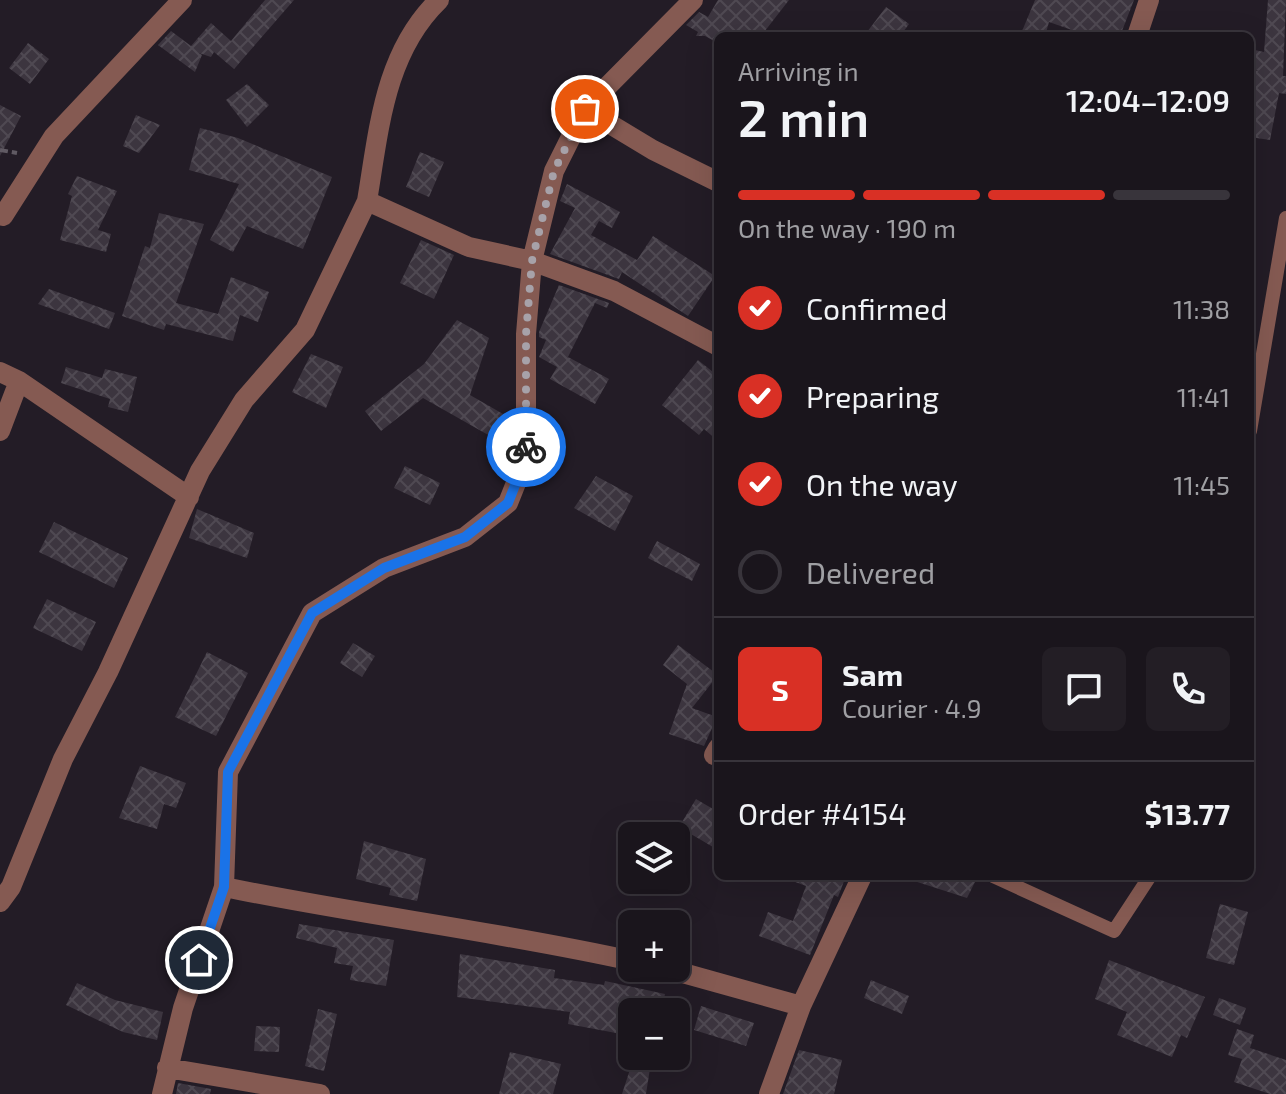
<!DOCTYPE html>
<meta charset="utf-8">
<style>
:root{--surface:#1a151c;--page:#231e25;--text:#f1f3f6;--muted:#9f9fa3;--line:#38343b;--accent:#d93025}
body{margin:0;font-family:"Exo 2",sans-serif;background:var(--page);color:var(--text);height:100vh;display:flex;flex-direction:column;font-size:30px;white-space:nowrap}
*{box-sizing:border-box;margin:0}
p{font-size:26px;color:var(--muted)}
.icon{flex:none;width:44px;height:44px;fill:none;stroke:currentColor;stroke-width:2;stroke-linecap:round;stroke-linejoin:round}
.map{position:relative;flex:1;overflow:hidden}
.sheet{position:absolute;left:714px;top:32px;width:540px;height:848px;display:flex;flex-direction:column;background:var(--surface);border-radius:12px;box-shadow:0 8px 32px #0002,0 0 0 2px var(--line)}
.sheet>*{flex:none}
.buttons{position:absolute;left:618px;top:822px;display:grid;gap:16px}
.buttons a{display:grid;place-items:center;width:72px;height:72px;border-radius:12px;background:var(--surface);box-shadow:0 8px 32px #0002,0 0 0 2px var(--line);font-size:40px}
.pin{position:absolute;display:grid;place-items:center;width:68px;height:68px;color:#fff;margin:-34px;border:4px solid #fff;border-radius:50%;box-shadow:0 2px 8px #0007}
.courier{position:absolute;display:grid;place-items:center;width:80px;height:80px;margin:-40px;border:6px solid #1a73e8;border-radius:50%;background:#fff;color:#222;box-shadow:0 2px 10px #0007}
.summary em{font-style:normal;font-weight:600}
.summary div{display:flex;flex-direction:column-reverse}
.summary{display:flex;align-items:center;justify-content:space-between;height:136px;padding:0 24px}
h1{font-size:52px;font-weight:600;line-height:60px}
.bar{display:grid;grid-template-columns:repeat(4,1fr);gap:12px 8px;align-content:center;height:96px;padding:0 24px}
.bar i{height:10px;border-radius:6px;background:var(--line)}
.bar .selected{background:var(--accent)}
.bar p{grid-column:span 4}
.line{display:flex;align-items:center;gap:20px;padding:0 24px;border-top:2px solid var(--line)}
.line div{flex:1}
.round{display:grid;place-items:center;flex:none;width:84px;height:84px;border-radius:12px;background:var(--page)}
ol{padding:0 24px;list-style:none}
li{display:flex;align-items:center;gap:24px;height:88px}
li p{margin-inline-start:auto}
li .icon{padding:8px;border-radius:50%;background:var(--accent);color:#fff;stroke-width:4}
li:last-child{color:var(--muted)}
li i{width:44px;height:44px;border:4px solid var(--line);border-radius:50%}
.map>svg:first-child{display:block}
.building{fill:url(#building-cross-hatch)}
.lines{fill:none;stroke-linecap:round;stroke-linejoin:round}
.path{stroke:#605a63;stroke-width:4;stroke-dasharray:8 4;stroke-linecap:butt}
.service{stroke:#855a52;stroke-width:14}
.minor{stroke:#855a52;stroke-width:20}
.done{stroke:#a7a2a9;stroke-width:8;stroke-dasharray:0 14.4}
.route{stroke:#1a73e8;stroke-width:10}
</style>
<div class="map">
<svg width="1286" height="1094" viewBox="0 0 1286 1094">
<defs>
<pattern id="building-cross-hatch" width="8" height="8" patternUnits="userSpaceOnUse" patternTransform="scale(2)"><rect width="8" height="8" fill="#3c353f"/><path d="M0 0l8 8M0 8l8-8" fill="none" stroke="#4f4952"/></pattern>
</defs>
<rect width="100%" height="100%" fill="#231c26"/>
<path class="building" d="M265,0H294L234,69L214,52L211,57L199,53L202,55L195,72L158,45L171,31L191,46L211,23L231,41Z
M718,0H789L761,36H718V43L705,36H696L698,32L686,25L699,12L708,17Z
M1035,0H1134L1120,36H1089L1049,22L1045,36H1020Z
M1268,0H1286L1283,76H1286V94L1279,93L1270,140L1250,137V109L1253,110L1256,89L1250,88V71H1259L1250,69V49L1264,52Z
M886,7L909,24L900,36H864Z
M28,43L49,59L30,84L9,68Z
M247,84L269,105L247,127L226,100Z
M0,105L21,116L0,156Z
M136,115L160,125L139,153L123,146Z
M200,128L238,138L332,177L303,249L247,226L233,252L210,240L239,184L189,170Z
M420,152L444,162L429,197L406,187Z
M77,176L117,191L98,230L111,234L106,252L60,240L72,196L68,194Z
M567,184L620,212L612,228L599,221L591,235L637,260L653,236L715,276L688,316L622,272L619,279L550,254L575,208L560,201Z
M159,213L204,224L176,303L218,314L231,277L269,292L258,322L240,315L233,341L166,324L164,330L122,316L145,246L150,248Z
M421,240L454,255L434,299L400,283Z
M559,285L609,303L607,308L595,303L568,357L609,379L595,404L550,379L557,367L539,357L546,340L539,337V332Z
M49,289L115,313L109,329L38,304Z
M457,320L489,338L470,395L503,414L490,436L423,398L381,431L365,411L424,364Z
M311,354L343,367L326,408L292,392Z
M698,360L718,376V441L704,429L699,435L662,405Z
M66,367L102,378L105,369L137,377L128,412L108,407L110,399L61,383Z
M405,466L440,483L430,505L394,488Z
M596,476L633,496L615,531L574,508Z
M197,509L254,533L247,558L189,538Z
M54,522L128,558L114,588L39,552Z
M657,541L700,564L692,581L648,558Z
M47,599L96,622L82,651L33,628Z
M353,643L375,656L362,677L340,663Z
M678,645L718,675L692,708L717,717L704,746L669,734L687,684L663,665Z
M207,652L248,673L216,736L175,717Z
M140,766L186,783L176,808L164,804L157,829L119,818Z
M696,799L718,812V850L679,827Z
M364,841L426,859L417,901L389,895L391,888L356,879Z
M787,876H846L838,897L834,895L810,955L759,936L768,912L793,921L806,886L787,879Z
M911,876H978L967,898L911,880Z
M1220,904L1248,912L1234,965L1206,958Z
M299,924L394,940L386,986L350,980L353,966L334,963L337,948L296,938Z
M460,954L555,970L554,978L604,985L605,981L665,994L661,1012H632V1036L568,1024L570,1012L457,997Z
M1109,960L1205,997L1187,1038L1181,1035L1172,1057L1117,1035L1127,1012L1095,999Z
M871,980L909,996L902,1014L864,998Z
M77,983L115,1000L163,1012L157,1040L123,1032L66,1005Z
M1219,998L1246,1008L1240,1025L1213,1015Z
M701,1006L754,1023L746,1046L694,1030Z
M318,1009L337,1014L324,1071L305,1066Z
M256,1026L280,1027L279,1052L254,1051Z
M1237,1029L1254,1035L1250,1048L1286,1060V1094H1270L1234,1082L1242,1059L1228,1055Z
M799,1050L842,1060L834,1094H783Z
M510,1052L561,1064L553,1094H499Z
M634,1057L651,1062L646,1094H622Z
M178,1083L211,1089L210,1094H176Z"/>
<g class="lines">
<path class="path" d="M0,150L17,153"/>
<path class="service" d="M1250,431L1286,218
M993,876L1114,931L1150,876"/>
<path class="minor" d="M1137,36L1149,0
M585,109L653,150L718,182
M367,201C379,130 384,53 439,0
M3,216L54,136L182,0
M0,372L19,381L189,497
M0,431L19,381
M714,755L718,748
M224,887C360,915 497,931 632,961
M0,902L11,887L63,759L108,672L200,471L244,400L305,330L367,201L469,247L532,261L614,291L718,346
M665,968L801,1006
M167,1068L320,1094
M162,1094L183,1008L224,887L228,772L312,613L384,568L465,537L508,503L526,458V334L532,261L554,171L585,109L693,0
M769,1094L801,1006L862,876"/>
</g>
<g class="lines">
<path class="done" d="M526,447V334L532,261L554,171L585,109"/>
<path class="route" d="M199,960L224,887L228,772L312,613L384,568L465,537L508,503L526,458V447"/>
</g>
</svg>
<div class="buttons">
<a><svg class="icon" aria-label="layers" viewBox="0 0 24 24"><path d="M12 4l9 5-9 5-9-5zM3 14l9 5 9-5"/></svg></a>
<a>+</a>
<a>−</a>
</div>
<div class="pin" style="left:585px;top:109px;background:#ea580c"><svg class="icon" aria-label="bag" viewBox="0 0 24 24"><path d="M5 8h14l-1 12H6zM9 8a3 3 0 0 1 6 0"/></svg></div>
<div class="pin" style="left:199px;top:960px;background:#1f2937"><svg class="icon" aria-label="home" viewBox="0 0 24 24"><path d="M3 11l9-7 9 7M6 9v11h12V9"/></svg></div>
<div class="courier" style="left:526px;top:447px"><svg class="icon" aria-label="bike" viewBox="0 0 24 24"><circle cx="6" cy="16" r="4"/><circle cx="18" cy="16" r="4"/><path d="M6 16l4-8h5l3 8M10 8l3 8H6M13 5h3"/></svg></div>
<section class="sheet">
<div class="summary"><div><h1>2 min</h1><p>Arriving in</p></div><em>12:04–12:09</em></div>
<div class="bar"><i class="selected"></i><i class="selected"></i><i class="selected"></i><i></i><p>On the way · 190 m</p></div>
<ol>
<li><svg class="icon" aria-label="check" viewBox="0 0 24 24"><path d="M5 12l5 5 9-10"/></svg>Confirmed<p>11:38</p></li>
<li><svg class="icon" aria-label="check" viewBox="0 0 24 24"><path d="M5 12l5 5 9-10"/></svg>Preparing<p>11:41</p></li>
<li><svg class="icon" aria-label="check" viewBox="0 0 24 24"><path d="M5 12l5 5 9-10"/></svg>On the way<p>11:45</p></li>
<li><i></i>Delivered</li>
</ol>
<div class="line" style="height:144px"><b class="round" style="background:var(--accent);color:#fff">S</b><div><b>Sam</b><p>Courier · 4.9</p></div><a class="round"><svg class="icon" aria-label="chat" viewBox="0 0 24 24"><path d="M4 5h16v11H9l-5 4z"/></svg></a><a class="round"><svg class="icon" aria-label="phone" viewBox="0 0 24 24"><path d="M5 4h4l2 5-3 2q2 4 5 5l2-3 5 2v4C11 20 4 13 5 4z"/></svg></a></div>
<div class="line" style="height:104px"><div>Order #4154</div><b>$13.77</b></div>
</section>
</div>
